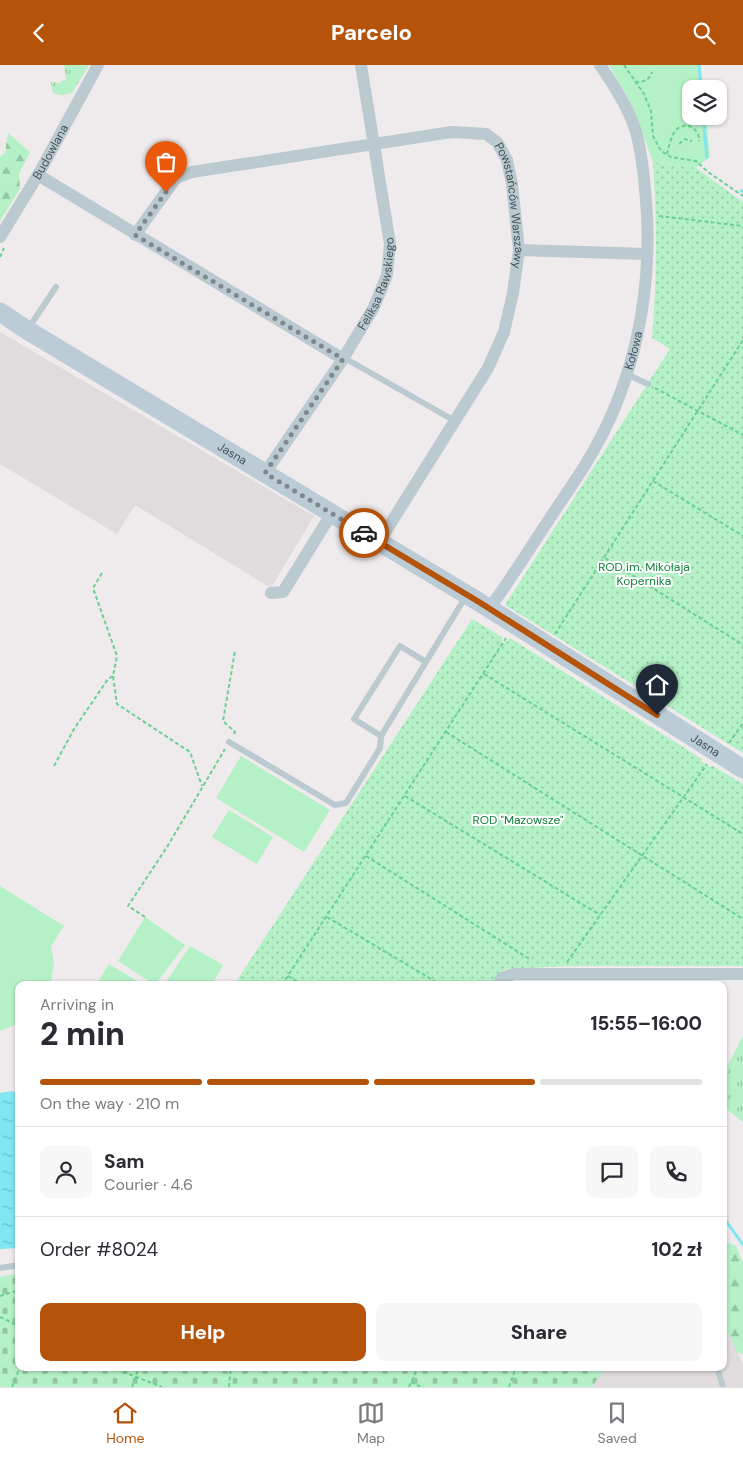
<!DOCTYPE html>
<meta charset="utf-8">
<style>
:root{--surface:#fff;--page:#f7f7f7;--text:#2b2b33;--muted:#7c7c81;--line:#e1e1e2;--accent:#b45309}
body{margin:0;font-family:"DM Sans",sans-serif;background:var(--page);color:var(--text);height:100vh;display:flex;flex-direction:column;font-size:19px;white-space:nowrap}
*{box-sizing:border-box;margin:0}
p{font-size:16px;color:var(--muted)}
.icon{flex:none;width:28px;height:28px;fill:none;stroke:currentColor;stroke-width:2;stroke-linecap:round;stroke-linejoin:round}
.map{position:relative;flex:1;overflow:hidden}
.details{position:absolute;left:15px;top:916px;width:712px;height:390px;display:flex;flex-direction:column;background:var(--surface);border-radius:10px;box-shadow:0 1px 4px #0004}
.details>*{flex:none}
.controls{position:absolute;left:682px;top:15px;display:grid;gap:10px}
.controls a{display:grid;place-items:center;width:45px;height:45px;border-radius:10px;background:var(--surface);box-shadow:0 1px 4px #0004;font-size:25px}
.pin{position:absolute;display:grid;place-items:center;width:42px;height:42px;color:#fff;margin:-51px -21px;border-radius:50% 50% 50% 0;rotate:-45deg;box-shadow:0 0 5px #0007}
.pin .icon{rotate:45deg}
.courier{position:absolute;display:grid;place-items:center;width:50px;height:50px;margin:-25px;border:4px solid #b45309;border-radius:50%;background:#fff;color:#222;box-shadow:0 1px 6px #0007}
.summary em{font-style:normal;font-weight:800}
.summary div{display:flex;flex-direction:column-reverse}
.summary{display:flex;align-items:center;justify-content:space-between;height:85px;padding:0 25px}
h1{font-size:32px;font-weight:800;line-height:38px}
.bar{display:grid;grid-template-columns:repeat(4,1fr);gap:8px 5px;align-content:center;height:60px;padding:0 25px}
.bar i{height:6px;border-radius:4px;background:var(--line)}
.bar .selected{background:var(--accent)}
.bar p{grid-column:span 4}
.line{display:flex;align-items:center;gap:12px;padding:0 25px;border-top:1px solid var(--line)}
.line div{flex:1}
.round{display:grid;place-items:center;flex:none;width:52px;height:52px;border-radius:10px;background:var(--page)}
.cta{display:flex;gap:10px;margin-top:auto;padding:10px 25px}
.cta a{flex:1;height:58px;border-radius:10px;background:var(--accent);color:#fff;font-size:20px;font-weight:800;line-height:58px;text-align:center}
.cta a+a{background:var(--page);color:var(--text)}
header{display:flex;justify-content:space-between;align-items:center;height:65px;padding:0 25px;background:var(--accent);color:#fff;font-size:22px;font-weight:800}
.dock{display:flex;justify-content:space-around;align-items:center;height:70px;border-top:1px solid var(--line);background:var(--surface);font-size:14px;color:var(--muted)}
.dock a{display:grid;justify-items:center;gap:2px}
.dock .selected{color:var(--accent)}
.map>svg:first-child{display:block}
.education{fill:#e0dcde}
.grass{fill:url(#grass-tufts)}
.forest{fill:url(#forest-firs)}
.cemetery{fill:url(#cemetery-stones)}
.park{fill:#b5f1c6}
.garden{fill:url(#garden-dots)}
.water{fill:url(#water-ripples)}
.lines{fill:none;stroke-linecap:round;stroke-linejoin:round}
.stream{stroke:#7fe6f2;stroke-width:3}
.path{stroke:#6bd194;stroke-width:2;stroke-dasharray:4 2.5;stroke-linecap:butt}
.lane{stroke:#bbc9d0;stroke-width:6}
.street{stroke:#bbc9d0;stroke-width:12}
.secondary{stroke:#bcccd7;stroke-width:19}
.done{stroke:#7f888d;stroke-width:5;stroke-dasharray:0 9}
.route{stroke:#b45309;stroke-width:6}
.labels{text-anchor:middle;dominant-baseline:central;stroke-width:4;stroke-linejoin:round;paint-order:stroke}
.street-label{font-size:12px;fill:#43525a;stroke:#fff}
.park-label{font-size:12px;fill:#10803c;stroke:#fff}
</style>
<header><svg class="icon" aria-label="back" viewBox="0 0 24 24"><path d="M15 5l-7 7 7 7"/></svg>Parcelo<svg class="icon" aria-label="search" viewBox="0 0 24 24"><circle cx="10" cy="10" r="6"/><path d="M15 15l6 6"/></svg></header>
<div class="map">
<svg width="743" height="1322" viewBox="0 0 743 1322">
<defs>
<pattern id="grass-tufts" width="24" height="20" patternUnits="userSpaceOnUse" patternTransform="scale(1.25)"><rect width="24" height="20" fill="#b5f1c6"/><path d="M3 7l-1-3M5 7V3M7 7l1-3M15 17l-1-3M17 17v-4M19 17l1-3" fill="none" stroke="#95c6a4"/></pattern>
<pattern id="forest-firs" width="22" height="20" patternUnits="userSpaceOnUse" patternTransform="scale(1.25)"><rect width="22" height="20" fill="#b5f1c6"/><path d="M5 1l3.5 6h-7zM16 11l3.5 6h-7z" fill="#95c6a4"/></pattern>
<pattern id="cemetery-stones" width="16" height="16" patternUnits="userSpaceOnUse" patternTransform="scale(1.25)"><rect width="16" height="16" fill="#b5f1c6"/><path d="M2 7V4a2 2 0 0 1 4 0v3zM10 15v-3a2 2 0 0 1 4 0v3z" fill="#95c6a4"/></pattern>
<pattern id="garden-dots" width="8" height="8" patternUnits="userSpaceOnUse" patternTransform="scale(1.25)"><rect width="8" height="8" fill="#b5f1c6"/><path d="M2 2h.1M6 6h.1" fill="none" stroke="#95c6a4" stroke-width="1.8" stroke-linecap="round"/></pattern>
<pattern id="water-ripples" width="26" height="14" patternUnits="userSpaceOnUse" patternTransform="scale(1.25)"><rect width="26" height="14" fill="#7fe6f2"/><path d="M2 4q2-2 4 0t4 0M15 11q2-2 4 0t4 0" fill="none" stroke="#6abdc7"/></pattern>
</defs>
<rect width="100%" height="100%" fill="#efebec"/>
<path class="education" d="M0,267L314,451L271,523L135,440L117,469L0,399Z
M724,1258L743,1299V1322H592L605,1303L724,1302Z"/>
<path class="grass" d="M64,0H89L72,28L61,30L53,28L51,17L61,18V16L66,15Z
M743,971V1057L724,1042V1007Z"/>
<path class="forest" d="M8,68L30,87L19,109L20,124L0,156V92L5,87Z
M724,1176L736,1181L743,1198V1289L737,1287L724,1258Z"/>
<path class="cemetery" d="M19,1208V1302L605,1303L592,1322H0V1212Z"/>
<path class="park" d="M609,0H700L704,24H691V51H706L710,92L696,103L653,97L630,36Z
M241,691L330,745L304,787L216,733Z
M229,745L273,772L257,799L212,772Z
M0,821L64,861L51,881L54,899L50,920H19V958L0,966Z
M145,852L185,880L155,920L118,896Z
M190,881L223,900L212,920H164Z
M109,899L144,920H96Z"/>
<path class="garden" d="M653,97L696,103L743,137V688L505,540L670,284L652,273C657,215 657,155 653,97Z
M472,554L502,572V579L510,573L702,694V697L710,702L713,701L743,719V901H571L506,904L498,909L492,920H234Z"/>
<path class="water" d="M12,1026L19,1029V1183L0,1184V1028Z"/>
<g class="lines">
<path class="stream" d="M699,0L701,24
M703,51L707,92
M741,126H743
M724,1153L743,1180"/>
<path class="path" d="M624,0L644,29L651,46L653,71L661,86L671,92L696,96L708,107L743,131
M635,17C643,17 649,16 652,7
M679,79L685,74L692,76
M667,89C669,82 671,69 677,64C687,56 700,64 699,76
M659,151L743,161
M0,192L4,183
M655,323L743,370
M653,416L743,471
M605,493L743,580
M102,508L93,523L117,591L113,611L117,639L190,687L202,721
M555,569L743,275
M484,609L743,769
M446,667L743,854
M234,669L235,667L223,656L235,586
M729,678L743,658
M54,701L74,664L108,614L113,611
M405,731L600,850
M366,791L531,895
M145,852L128,841L167,782L225,684
M327,852L441,920
M567,897L707,699
M288,911L303,920
M282,920L506,573
M0,1231L19,1225
M0,1252L19,1261
M111,1302L162,1322
M552,1302L560,1305
M411,1317L421,1322
M12,1322L20,1302
M132,1322L139,1302
M229,1322L231,1302
M409,1322L418,1302
M509,1322L516,1302"/>
<path class="lane" d="M28,264L56,222
M343,294L348,295L455,356
M626,309L648,319
M426,597L400,581L354,654L381,671L466,531
M229,677L335,740L346,738L380,683L381,671
M0,1203L19,1200
M717,1302L723,1322"/>
<g class="street">
<path d="M38,110L343,294"/>
<path id="s1" d="M135,170L176,113L192,107L452,67L486,69L497,77L507,95L512,119L519,185L513,228L504,267L488,303L379,477"/>
<path id="s2" d="M0,172L38,110L98,0"/>
<path d="M519,185L647,189"/>
<path id="s3" d="M265,408L343,294L374,242L387,210L390,179L361,0"/>
<path d="M271,528L283,527L332,448"/>
<path id="s4" d="M489,544C511,514 530,483 550,453C565,430 582,407 595,383C635,312 651,229 647,149C645,122 643,93 636,67C629,43 614,20 600,0"/>
<path d="M498,920L502,913L514,909H743"/>
</g>
<path class="secondary" id="s5" d="M0,247L27,265L479,537L743,704"/>
</g>
<g class="lines">
<path class="done" d="M166,127L135,170L343,294L265,408L364,468"/>
<path class="route" d="M364,468L479,537L657,650"/>
</g>
<g class="labels">
<g class="street-label">
<text stroke="none"><textPath href="#s2" startOffset="99">Budowlana</textPath></text>
<text stroke="none"><textPath href="#s1" startOffset="464">Powstańców Warszawy</textPath></text>
<text stroke="none"><textPath href="#s3" startOffset="222">Feliksa Rawskiego</textPath></text>
<text stroke="none"><textPath href="#s4" startOffset="298">Kołowa</textPath></text>
<text stroke="none"><textPath href="#s5" startOffset="272">Jasna</textPath></text>
<text stroke="none"><textPath href="#s5" startOffset="828">Jasna</textPath></text>
</g>
<g class="park-label">
<text x="644" y="502">ROD im. Mikołaja<tspan x="644" dy="14">Kopernika</tspan></text>
<text x="518" y="755">ROD "Mazowsze"</text>
</g>
</g>
</svg>
<div class="controls">
<a><svg class="icon" aria-label="layers" viewBox="0 0 24 24"><path d="M12 4l9 5-9 5-9-5zM3 14l9 5 9-5"/></svg></a>
</div>
<div class="pin" style="left:166px;top:127px;background:#ea580c"><svg class="icon" aria-label="bag" viewBox="0 0 24 24"><path d="M5 8h14l-1 12H6zM9 8a3 3 0 0 1 6 0"/></svg></div>
<div class="pin" style="left:657px;top:650px;background:#1f2937"><svg class="icon" aria-label="home" viewBox="0 0 24 24"><path d="M3 11l9-7 9 7M6 9v11h12V9"/></svg></div>
<div class="courier" style="left:364px;top:468px"><svg class="icon" aria-label="car" viewBox="0 0 24 24"><path d="M5 17H2v-5l4-1 3-4h7l3 4 3 1v5h-3M9 17h6M6 11h13"/><circle cx="7" cy="17" r="2"/><circle cx="17" cy="17" r="2"/></svg></div>
<section class="details">
<div class="summary"><div><h1>2 min</h1><p>Arriving in</p></div><em>15:55–16:00</em></div>
<div class="bar"><i class="selected"></i><i class="selected"></i><i class="selected"></i><i></i><p>On the way · 210 m</p></div>
<div class="line" style="height:90px"><a class="round"><svg class="icon" aria-label="person" viewBox="0 0 24 24"><circle cx="12" cy="8" r="4"/><path d="M4 21q1-7 8-7t8 7"/></svg></a><div><b>Sam</b><p>Courier · 4.6</p></div><a class="round"><svg class="icon" aria-label="chat" viewBox="0 0 24 24"><path d="M4 5h16v11H9l-5 4z"/></svg></a><a class="round"><svg class="icon" aria-label="phone" viewBox="0 0 24 24"><path d="M5 4h4l2 5-3 2q2 4 5 5l2-3 5 2v4C11 20 4 13 5 4z"/></svg></a></div>
<div class="line" style="height:65px"><div>Order #8024</div><b>102 zł</b></div>
<div class="cta"><a>Help</a><a>Share</a></div>
</section>
</div>
<nav class="dock">
<a class="selected"><svg class="icon" aria-label="home" viewBox="0 0 24 24"><path d="M3 11l9-7 9 7M6 9v11h12V9"/></svg>Home</a>
<a><svg class="icon" aria-label="map" viewBox="0 0 24 24"><path d="M3 6l6-2 6 2 6-2v14l-6 2-6-2-6 2zM9 4v14M15 6v14"/></svg>Map</a>
<a><svg class="icon" aria-label="saved" viewBox="0 0 24 24"><path d="M7 4h10v16l-5-4-5 4z"/></svg>Saved</a>
</nav>
